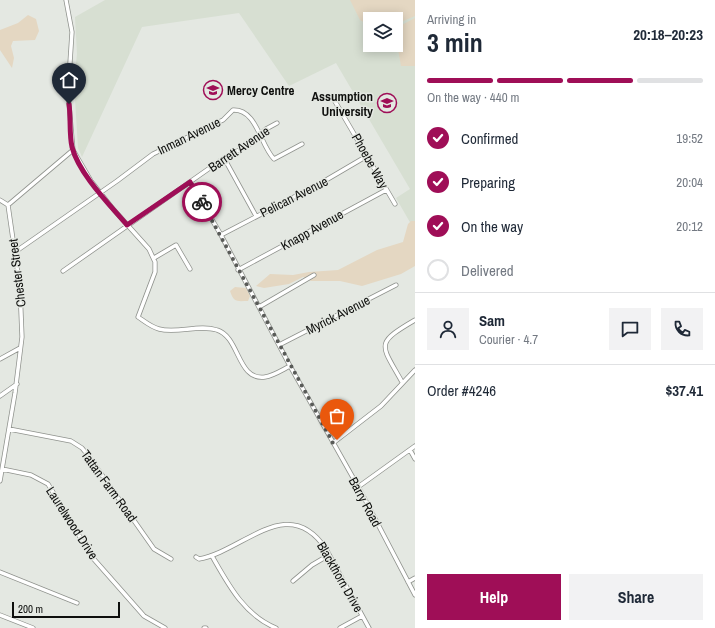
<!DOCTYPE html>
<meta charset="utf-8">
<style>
:root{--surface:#fff;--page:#f2f2f3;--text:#1f2937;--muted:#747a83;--line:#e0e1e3;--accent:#9f0e57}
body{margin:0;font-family:"Archivo Narrow",sans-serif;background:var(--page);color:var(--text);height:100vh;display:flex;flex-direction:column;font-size:15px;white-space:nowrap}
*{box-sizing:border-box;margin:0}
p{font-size:13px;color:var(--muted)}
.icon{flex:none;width:22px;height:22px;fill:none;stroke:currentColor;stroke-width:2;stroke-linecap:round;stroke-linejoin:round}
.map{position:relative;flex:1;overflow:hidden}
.side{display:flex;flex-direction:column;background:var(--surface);width:300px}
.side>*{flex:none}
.tools{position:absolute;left:363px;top:12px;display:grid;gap:8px}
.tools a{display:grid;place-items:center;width:40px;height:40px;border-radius:0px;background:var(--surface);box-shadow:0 2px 10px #0003;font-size:20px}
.scale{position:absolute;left:12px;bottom:10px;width:108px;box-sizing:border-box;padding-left:4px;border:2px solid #0e0f0d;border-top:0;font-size:11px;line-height:14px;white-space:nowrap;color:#0e0f0d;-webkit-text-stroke:3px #e4e8e2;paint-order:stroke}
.pin{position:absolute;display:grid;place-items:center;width:34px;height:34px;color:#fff;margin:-41px -17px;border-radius:50% 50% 50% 0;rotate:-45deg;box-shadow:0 0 4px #0007}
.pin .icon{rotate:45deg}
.courier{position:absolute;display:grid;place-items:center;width:40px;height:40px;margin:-20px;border:3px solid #9f0e57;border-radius:50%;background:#fff;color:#222;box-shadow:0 1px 5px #0007}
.overview em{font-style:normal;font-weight:800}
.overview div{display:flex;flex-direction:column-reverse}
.overview{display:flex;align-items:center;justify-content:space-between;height:68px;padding:0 12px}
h1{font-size:26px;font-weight:800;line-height:30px}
.bar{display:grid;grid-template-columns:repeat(4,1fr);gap:6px 4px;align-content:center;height:48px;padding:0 12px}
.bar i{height:5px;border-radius:3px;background:var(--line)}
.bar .selected{background:var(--accent)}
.bar p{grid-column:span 4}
.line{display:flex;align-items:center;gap:10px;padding:0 12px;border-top:1px solid var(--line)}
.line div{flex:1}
.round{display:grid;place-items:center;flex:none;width:42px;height:42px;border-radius:0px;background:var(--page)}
ol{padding:0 12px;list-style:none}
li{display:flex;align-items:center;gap:12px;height:44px}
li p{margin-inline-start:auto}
li .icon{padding:4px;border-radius:50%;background:var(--accent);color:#fff;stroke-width:4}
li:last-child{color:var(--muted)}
li i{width:22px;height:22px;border:2px solid var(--line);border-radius:50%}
.primary-button{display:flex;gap:8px;margin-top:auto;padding:8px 12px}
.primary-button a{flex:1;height:46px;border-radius:0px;background:var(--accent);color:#fff;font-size:16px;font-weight:800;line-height:46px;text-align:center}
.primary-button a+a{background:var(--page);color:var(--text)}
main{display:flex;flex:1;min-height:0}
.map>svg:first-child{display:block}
.built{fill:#d7dfd2;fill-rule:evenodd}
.green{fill:#e4d7c2}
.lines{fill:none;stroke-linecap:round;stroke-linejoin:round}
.street-casing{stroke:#8f928d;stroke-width:5}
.street{stroke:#fff;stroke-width:3.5}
.done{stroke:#595b58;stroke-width:4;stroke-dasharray:0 7.2}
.route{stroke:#9f0e57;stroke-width:5}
.labels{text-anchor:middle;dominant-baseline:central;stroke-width:3;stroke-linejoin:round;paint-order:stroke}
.poi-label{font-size:13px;font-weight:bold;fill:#0e0f0d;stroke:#e4e8e2;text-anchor:start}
.street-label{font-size:13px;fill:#0e0f0d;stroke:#e4e8e2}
</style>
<main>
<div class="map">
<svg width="415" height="628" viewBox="0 0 415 628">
<rect width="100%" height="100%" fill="#e4e8e2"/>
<path class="built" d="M105,0H415V231L396,198L410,189L336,63L289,86L239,13L142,27L82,157L78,148L74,82L77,54L75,17ZM370,19H396V45H370Z"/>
<path class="green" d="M350,0H415V16L396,24V19H370V26L360,20Z
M28,15L36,19L39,31L35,40L13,41L11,46L14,58L12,68L0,50V30L18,23Z
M415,18V66H401L396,38V28Z
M411,221H415V266L401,274L362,286L340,281H311L303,277L289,284L264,288L256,286L270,274L293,275L309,272L338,270L377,250L403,242L408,224Z
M235,287L246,288L250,296L248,301C237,301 234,303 230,291Z"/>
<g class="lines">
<defs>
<path id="street" d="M66,0L72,32L68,93L73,150L91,181L114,210L149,249L155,262V272L138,317C144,321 151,327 159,329C177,334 199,324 217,330C240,337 237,381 265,377C273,376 282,370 290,366L360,490L415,595
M333,98L395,204
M224,158L256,216
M190,182L221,235L290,366
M0,200L8,205
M8,205L73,150
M221,235L321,183L367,156
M15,252L117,181L153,154L223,120L233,110C257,109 260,145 274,159L302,144
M154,258L176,245L190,269
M238,270L386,190
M63,271L224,158L249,145L266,129L277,123
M259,307L314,275
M279,345L396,285
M0,359L20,348
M402,382C381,344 374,344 415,320
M0,396L17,384
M9,429L71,441L82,448L90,458L154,549L171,559
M333,443L381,406L415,370
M410,450L415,459
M2,469L31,475L48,484L92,557L144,616L165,628
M0,481L15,393L22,337L20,288L8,205
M358,487L415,446
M212,556C228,584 244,615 276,628
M196,557L199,559C244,551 288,492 326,549L369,628
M0,572L77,603
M293,581L312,565L329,555
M408,582L415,578
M0,615L33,628
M204,628H206
M340,628L362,616"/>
</defs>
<use href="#street" class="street-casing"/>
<use href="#street" class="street"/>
</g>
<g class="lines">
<path class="done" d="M202,202L333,443L337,440"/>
<path class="route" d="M69,104C71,118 69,134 72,147C79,174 109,204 127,225L190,182L202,202"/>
</g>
<defs>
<symbol id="school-ring" viewBox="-11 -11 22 22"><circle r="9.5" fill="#e4e8e2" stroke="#9f0e57" stroke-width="1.5"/><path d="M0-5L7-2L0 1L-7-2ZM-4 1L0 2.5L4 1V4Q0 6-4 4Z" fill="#9f0e57"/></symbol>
<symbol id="university-ring" viewBox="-11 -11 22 22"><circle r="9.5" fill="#e4e8e2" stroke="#9f0e57" stroke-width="1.5"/><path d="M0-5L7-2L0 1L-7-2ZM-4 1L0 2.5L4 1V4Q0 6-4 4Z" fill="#9f0e57"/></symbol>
</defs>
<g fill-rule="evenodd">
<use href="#school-ring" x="202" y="79" width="22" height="22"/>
<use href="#university-ring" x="376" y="92" width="22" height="22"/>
</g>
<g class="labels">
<g class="poi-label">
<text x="227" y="90">Mercy Centre</text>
<text x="373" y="96" text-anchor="end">Assumption<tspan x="373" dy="15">University</tspan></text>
</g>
<g class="street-label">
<text transform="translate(189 136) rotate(-26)">Inman Avenue</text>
<text transform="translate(239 149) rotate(-34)">Barrett Avenue</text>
<text transform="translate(370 161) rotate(61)">Phoebe Way</text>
<text transform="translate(294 197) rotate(-27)">Pelican Avenue</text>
<text transform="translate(312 230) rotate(-29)">Knapp Avenue</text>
<text transform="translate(17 273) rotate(-97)">Chester Street</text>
<text transform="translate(338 315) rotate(-27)">Myrick Avenue</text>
<text transform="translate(109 486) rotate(54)">Tattan Farm Road</text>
<text transform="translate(365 502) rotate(62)">Barry Road</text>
<text transform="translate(72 523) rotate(57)">Laurelwood Drive</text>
<text transform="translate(340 577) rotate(60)">Blackthorn Drive</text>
</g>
</g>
</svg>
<div class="tools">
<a><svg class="icon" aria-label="layers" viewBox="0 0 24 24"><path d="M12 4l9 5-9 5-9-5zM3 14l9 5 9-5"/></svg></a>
</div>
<div class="scale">200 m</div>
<div class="pin" style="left:337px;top:440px;background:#ea580c"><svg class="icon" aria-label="bag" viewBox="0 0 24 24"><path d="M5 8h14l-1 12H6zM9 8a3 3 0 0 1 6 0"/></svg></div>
<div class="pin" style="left:69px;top:104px;background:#1f2937"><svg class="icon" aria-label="home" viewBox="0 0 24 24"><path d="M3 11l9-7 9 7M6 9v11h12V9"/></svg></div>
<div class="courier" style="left:202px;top:202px"><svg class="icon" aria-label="bike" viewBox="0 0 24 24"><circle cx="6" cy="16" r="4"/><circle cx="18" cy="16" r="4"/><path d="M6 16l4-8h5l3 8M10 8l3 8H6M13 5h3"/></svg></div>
</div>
<section class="side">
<div class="overview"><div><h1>3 min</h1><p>Arriving in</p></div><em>20:18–20:23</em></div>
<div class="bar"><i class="selected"></i><i class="selected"></i><i class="selected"></i><i></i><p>On the way · 440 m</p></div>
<ol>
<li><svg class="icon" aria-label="check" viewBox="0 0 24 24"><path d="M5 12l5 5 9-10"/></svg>Confirmed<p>19:52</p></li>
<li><svg class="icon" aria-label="check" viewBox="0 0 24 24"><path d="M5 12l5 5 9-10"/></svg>Preparing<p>20:04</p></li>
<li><svg class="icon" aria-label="check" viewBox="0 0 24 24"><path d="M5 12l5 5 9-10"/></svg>On the way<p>20:12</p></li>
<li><i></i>Delivered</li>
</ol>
<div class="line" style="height:72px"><a class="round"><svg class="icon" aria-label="person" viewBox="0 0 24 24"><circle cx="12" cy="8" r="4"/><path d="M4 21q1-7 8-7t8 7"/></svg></a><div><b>Sam</b><p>Courier · 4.7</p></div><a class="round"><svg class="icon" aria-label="chat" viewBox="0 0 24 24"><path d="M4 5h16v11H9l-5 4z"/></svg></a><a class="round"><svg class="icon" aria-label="phone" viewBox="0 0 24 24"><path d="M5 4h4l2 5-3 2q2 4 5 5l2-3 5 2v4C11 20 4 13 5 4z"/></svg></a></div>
<div class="line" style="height:52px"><div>Order #4246</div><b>$37.41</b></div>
<div class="primary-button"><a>Help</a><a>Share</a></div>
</section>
</main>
